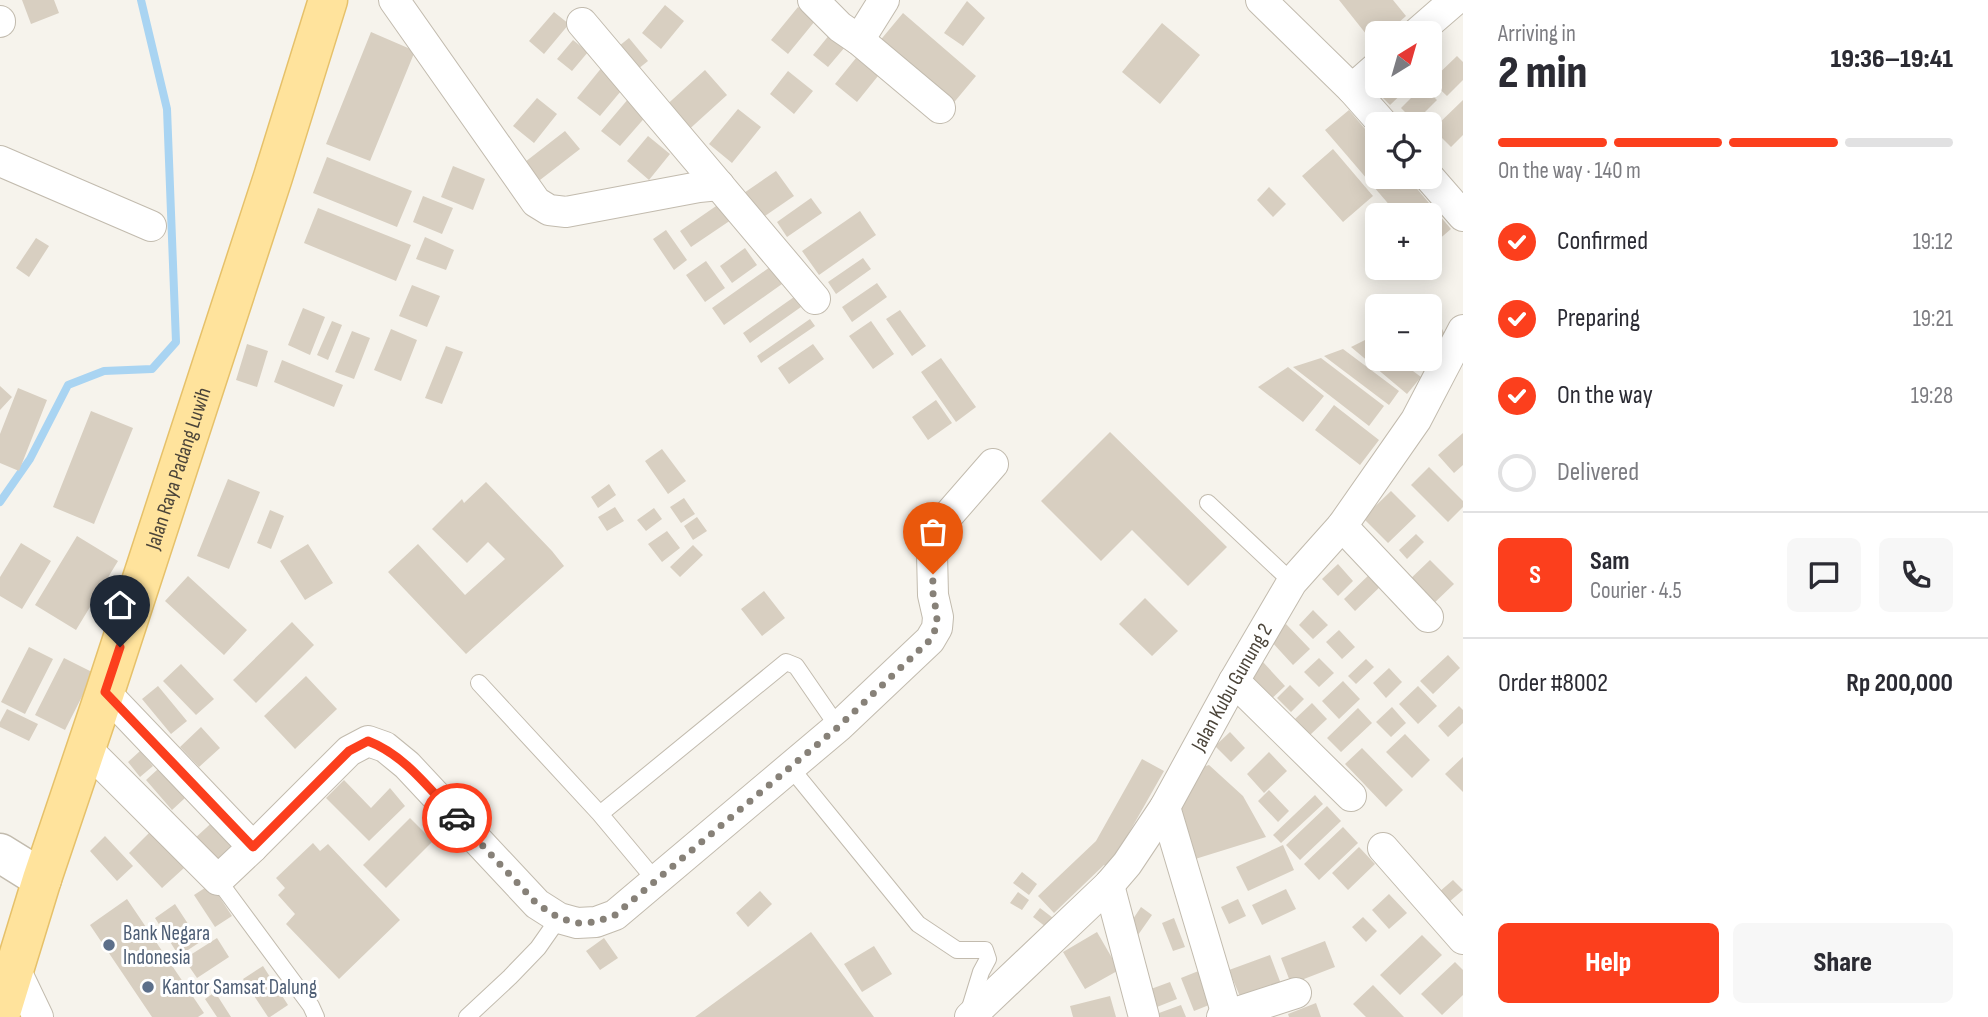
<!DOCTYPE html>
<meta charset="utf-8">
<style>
:root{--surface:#fff;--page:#f7f7f7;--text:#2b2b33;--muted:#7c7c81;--line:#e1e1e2;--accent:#fc3f1d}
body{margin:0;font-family:"Sofia Sans Condensed",sans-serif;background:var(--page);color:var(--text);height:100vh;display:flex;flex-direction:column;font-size:26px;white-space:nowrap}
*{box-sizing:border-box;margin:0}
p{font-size:23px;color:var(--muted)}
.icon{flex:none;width:38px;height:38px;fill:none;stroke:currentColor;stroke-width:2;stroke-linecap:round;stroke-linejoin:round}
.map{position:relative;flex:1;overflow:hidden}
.sheet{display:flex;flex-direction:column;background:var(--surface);width:525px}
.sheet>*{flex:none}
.needle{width:46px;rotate:37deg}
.controls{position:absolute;left:1365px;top:21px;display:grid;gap:14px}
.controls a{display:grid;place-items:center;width:77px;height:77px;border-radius:10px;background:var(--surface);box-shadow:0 4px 18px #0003;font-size:35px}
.pin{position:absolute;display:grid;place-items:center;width:60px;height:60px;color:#fff;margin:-72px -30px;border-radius:50% 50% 50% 0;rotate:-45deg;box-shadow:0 0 7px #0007}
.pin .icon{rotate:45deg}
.courier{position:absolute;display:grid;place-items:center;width:70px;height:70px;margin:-35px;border:5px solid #fc3f1d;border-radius:50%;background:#fff;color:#222;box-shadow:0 2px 9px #0007}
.summary em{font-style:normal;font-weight:800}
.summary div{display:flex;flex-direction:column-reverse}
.summary{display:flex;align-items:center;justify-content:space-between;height:119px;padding:0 35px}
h1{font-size:46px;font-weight:800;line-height:52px}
.bar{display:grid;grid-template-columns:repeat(4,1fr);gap:10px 7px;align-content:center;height:84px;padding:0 35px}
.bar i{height:9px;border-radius:5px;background:var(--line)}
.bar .current{background:var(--accent)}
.bar p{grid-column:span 4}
.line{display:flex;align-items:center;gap:18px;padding:0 35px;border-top:2px solid var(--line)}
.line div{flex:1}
.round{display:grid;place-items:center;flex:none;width:74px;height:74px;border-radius:10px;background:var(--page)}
ol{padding:0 35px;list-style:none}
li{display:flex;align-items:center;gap:21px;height:77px}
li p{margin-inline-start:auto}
li .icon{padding:7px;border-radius:50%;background:var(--accent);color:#fff;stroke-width:4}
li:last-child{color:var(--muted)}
li i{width:38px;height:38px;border:4px solid var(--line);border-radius:50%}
.button{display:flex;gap:14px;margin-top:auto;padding:14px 35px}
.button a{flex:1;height:80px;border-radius:10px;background:var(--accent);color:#fff;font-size:28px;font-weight:800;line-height:80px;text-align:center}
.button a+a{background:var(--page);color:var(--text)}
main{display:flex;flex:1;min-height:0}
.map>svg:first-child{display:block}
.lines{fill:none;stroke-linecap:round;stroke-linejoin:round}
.stream{stroke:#a9d4f2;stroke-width:8}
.building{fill:#d8cfc1}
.service-casing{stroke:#c2bbae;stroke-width:18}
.minor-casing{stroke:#c2bbae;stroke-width:32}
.tertiary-casing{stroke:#c2bbae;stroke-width:41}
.primary-casing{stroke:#e6c16a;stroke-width:41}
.service{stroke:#fff;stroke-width:16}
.minor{stroke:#fff;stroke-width:30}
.tertiary{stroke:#fff;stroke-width:38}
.primary{stroke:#ffe39c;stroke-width:38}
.done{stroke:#878178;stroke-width:7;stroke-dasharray:0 12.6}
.route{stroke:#fc3f1d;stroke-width:9}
.service-dot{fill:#5c6f8a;stroke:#fff;stroke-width:2.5}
.labels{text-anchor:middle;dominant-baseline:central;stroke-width:6;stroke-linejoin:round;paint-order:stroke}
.street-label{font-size:21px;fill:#4b4439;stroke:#fff}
.service-label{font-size:21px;fill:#4e5e75;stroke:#fff;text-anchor:start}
</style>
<main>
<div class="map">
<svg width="1463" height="1017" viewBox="0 0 1463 1017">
<rect width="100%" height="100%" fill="#f6f3ec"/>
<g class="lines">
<path class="stream" d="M0,502L30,459L68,385L104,371L152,369L176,342L167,109L141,0"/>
</g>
<path class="building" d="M22,0H54L59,13L31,24Z
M1339,0H1393L1406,16L1387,33H1377V42L1374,44Z
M967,1L985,18L963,46L944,33Z
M665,5L684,21L661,49L642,33Z
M798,7L815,21L788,54L771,40Z
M554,12L569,24L544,54L529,41Z
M903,13L976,76L951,106L878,43Z
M1162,23L1200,55L1160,104L1122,72Z
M371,32L415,51L370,161L326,144Z
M830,34L845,47L828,67L813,55Z
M629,38L648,61L638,69L619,46Z
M573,40L588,52L572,71L557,59Z
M1457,56L1463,62V80L1447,96L1431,81Z
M856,58L878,76L857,102L835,84Z
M603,66L626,85L600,116L577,98Z
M705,70L727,95L684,134L662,109Z
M788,71L813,91L794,114L770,94Z
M1377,86H1410L1390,105L1373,88Z
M1423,86L1437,100L1415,122L1401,108Z
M537,98L557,114L534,143L513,126Z
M629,98L648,114L620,146L601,131Z
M1463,100V135L1451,147L1433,129Z
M738,109L761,127L732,163L709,144Z
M1349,110L1377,143V177H1407L1451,229L1430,247V215H1398L1325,130Z
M565,131L580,149L540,180L525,162Z
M648,136L670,154L649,180L627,161Z
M1333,149L1373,196L1343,222L1302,176Z
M327,157L412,191L397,227L313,193Z
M453,166L485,179L473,210L441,197Z
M776,171L794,196L759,220L741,195Z
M1269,187L1286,204L1273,217L1257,200Z
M423,196L453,208L442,234L413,222Z
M811,198L822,213L787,237L777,222Z
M1380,203L1390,215H1377V231L1365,216Z
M719,204L731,220L691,247L680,231Z
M318,208L411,245L396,281L304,243Z
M860,211L876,235L819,275L802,251Z
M666,230L687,260L674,270L653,239Z
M425,237L454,250L446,270L416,259Z
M36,238L49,246L29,277L16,268Z
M745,248L757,265L732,283L720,266Z
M863,258L871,269L836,294L828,282Z
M706,261L725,288L705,302L686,275Z
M770,267L782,284L724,325L712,308Z
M877,283L887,297L852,322L842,307Z
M412,285L440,296L427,327L399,316Z
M794,297L801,307L750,343L743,333Z
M303,308L325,317L310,355L288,345Z
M900,310L926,346L912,356L886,319Z
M1434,312L1445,335L1430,342V314Z
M810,319L815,326L761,363L757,356Z
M332,321L342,325L328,360L317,355Z
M871,321L894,354L873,369L849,336Z
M391,329L417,340L401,381L374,370Z
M352,331L370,338L354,379L335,372Z
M1377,334V359H1397L1421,377L1407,394L1351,347Z
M247,344L268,351L257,387L236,380Z
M813,344L824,359L789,384L778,368Z
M446,346L463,352L442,404L425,398Z
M1343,349L1399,391L1389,405L1324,356Z
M941,358L976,407L956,422L921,372Z
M1321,358L1384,406L1369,426L1293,367Z
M282,360L343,385L334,407L274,382Z
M1288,367L1324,396L1303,422L1258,387Z
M0,386L12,397L0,410Z
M18,388L47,400L19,471L0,463V434Z
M936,400L952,423L928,440L912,417Z
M1334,405L1379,440L1360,465L1315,430Z
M91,411L133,428L94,524L53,507Z
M1110,432L1227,547L1188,586L1132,530L1101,561L1041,501Z
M1463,433V465L1454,473L1438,455Z
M662,449L686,481L668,494L645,461Z
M1429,467L1463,501V507L1448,522L1411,485Z
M228,479L260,492L229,569L197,556Z
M486,482L552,551L564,566L466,654L388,572L418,544L465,595L505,559L488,542L467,563L432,529L462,499L464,503Z
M609,484L616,495L598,508L591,497Z
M1391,491L1416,516L1388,543L1363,518Z
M684,498L695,514L681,523L670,507Z
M615,507L624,521L607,531L598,517Z
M654,508L662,519L646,531L637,520Z
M270,510L284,516L271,549L257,543Z
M697,517L707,531L693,540L684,526Z
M667,531L680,548L662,562L648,544Z
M1416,534L1424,542L1407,559L1399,550Z
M77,536L118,561L76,630L35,605Z
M21,543L51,561L22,609L0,596V577Z
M308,544L333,583L305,600L280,561Z
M693,545L703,555L680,577L670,567Z
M1430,560L1454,584L1430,607L1406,583Z
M1338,564L1353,581L1338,596L1322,579Z
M1373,571L1384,583L1355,611L1344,599Z
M188,576L247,630L224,655L165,601Z
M764,591L785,618L762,636L741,609Z
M1145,598L1178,631L1152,656L1119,624Z
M1313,610L1328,625L1313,639L1299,625Z
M292,622L314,645L256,703L233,680Z
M1286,624L1310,649L1293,665L1270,640Z
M1339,630L1355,647L1342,659L1326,642Z
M29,647L53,659L25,714L1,702Z
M1448,655L1460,668L1433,694L1420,681Z
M64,658L94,673L65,730L35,715Z
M1319,658L1334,673L1319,687L1304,672Z
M1366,659L1374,667L1356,684L1348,676Z
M1263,662L1285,686L1266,704L1244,681Z
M181,664L214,699L196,715L163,681Z
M1389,668L1402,682L1386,698L1373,683Z
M306,676L337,709L295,749L264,716Z
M1343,681L1360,699L1339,719L1322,701Z
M1290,685L1304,699L1291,712L1277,698Z
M158,686L187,721L171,734L142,699Z
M1418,686L1437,706L1418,724L1399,704Z
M1312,703L1327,719L1310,735L1295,719Z
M1459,706L1463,710V723L1448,737L1438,726Z
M1392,707L1406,723L1391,737L1376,722Z
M1358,708L1372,723L1341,752L1327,738Z
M7,709L38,724L29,741L0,727V722Z
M201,727L220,748L199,767L180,747Z
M1230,732L1245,748L1231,762L1215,746Z
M1405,734L1430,760L1412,778L1386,752Z
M1362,748L1403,790L1386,807L1345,764Z
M140,751L153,766L140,777L128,762Z
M1269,752L1287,771L1264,793L1247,774Z
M1463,757V792L1445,774Z
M1142,759L1164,771L1109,868L1104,865L1054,913L1038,896L1096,841Z
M1209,765L1243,796L1266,837L1192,860L1174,814L1199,768Z
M158,769L185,798L172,810L146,780Z
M344,780L371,808L390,788L405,806L369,841L326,798Z
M1269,790L1289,811L1278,822L1258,801Z
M1315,795L1323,804L1281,843L1273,835Z
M1327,806L1341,821L1300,860L1286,845Z
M218,817L239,840L215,862L194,839Z
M410,818L433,841L386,888L363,865Z
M1343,827L1358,843L1319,880L1304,864Z
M150,832L184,868L162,888L129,853Z
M105,836L133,866L117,881L90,851Z
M313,843L320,851L328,844L400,920L339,979L286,924L295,914L278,895L285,888L276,878Z
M1283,845L1294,870L1248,891L1236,867Z
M1359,847L1375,864L1348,890L1332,873Z
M1022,872L1037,884L1029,895L1013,883Z
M1453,880L1463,890L1449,902L1439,892Z
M211,884L232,916L215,927L194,895Z
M1286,889L1296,909L1262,925L1252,905Z
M760,891L772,904L748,927L736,913Z
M1018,892L1029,900L1022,910L1010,903Z
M1389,894L1407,913L1389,929L1372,910Z
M127,899L204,1013L198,1017H152L90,925Z
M1238,899L1246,916L1229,924L1221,907Z
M175,904L200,942L179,956L155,918Z
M1141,907L1152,915L1138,935L1127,928Z
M1040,908L1053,918L1046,927L1033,917Z
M1363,917L1377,931L1366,942L1352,927Z
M1174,918L1185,947L1173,951L1162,923Z
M811,932L874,1017H695Z
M1097,932L1119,970L1085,989L1063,952Z
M1422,935L1442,955L1400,995L1380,975Z
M217,938L229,957L197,978L184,959Z
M604,938L618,958L600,970L586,951Z
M1325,941L1335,967L1291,984L1281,958Z
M874,946L892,974L862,992L844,964Z
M1270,955L1281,984L1241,999L1229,970Z
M1455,962L1463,970V995L1442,1015L1421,994Z
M263,966L288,1005L270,1017H268L243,979Z
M1201,970L1214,1003L1194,1011L1181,978Z
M1170,982L1177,999L1147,1011L1140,993Z
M1373,985L1404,1017H1366L1353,1004Z
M215,992L231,1017H217L205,999Z
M1110,996L1116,1017H1073L1070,1006Z
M1316,1003L1321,1017H1289L1288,1014Z
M1181,1005L1186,1017H1148Z"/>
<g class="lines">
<defs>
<path id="service" d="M1208,503L1292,582
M479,683L600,814
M790,767L918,924L957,950H985L988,959L981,972L969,1011
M218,880L311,1006L316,1017
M656,881L600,814L786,662L796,666L838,727
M467,1017L510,977L538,948L559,918"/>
<g id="minor">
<path d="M394,0L536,202L549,210L566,212L699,187L719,185"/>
<path d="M813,0L840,27L859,40L940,108"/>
<path d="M1261,0L1352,89L1383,124"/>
<path d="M0,21V22"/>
<path d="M582,23L815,299"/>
<path d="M1417,33L1455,0"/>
<path d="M859,40L884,0"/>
<path d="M1352,89L1377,67"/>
<path d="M0,161L151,226"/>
<path d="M1429,177L1463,216"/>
<path d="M1342,526L1428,617"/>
<path d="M1234,681L1351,796"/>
<path d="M105,692L253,847"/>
<path d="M86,748L218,880L253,847L349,751L368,741L385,747L407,765L537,904L559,918L577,923L596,922L615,915L838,727L930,640L937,628L938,617L933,595L932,553L939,526L993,464"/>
<path d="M1165,807L1227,1015"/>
<path d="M1383,848L1463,939"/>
<path d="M1109,885L1144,1017"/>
<path d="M15,969L38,1017"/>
<path id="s1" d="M970,1017L1109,885L1127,864L1165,807L1234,681L1292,582L1342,526L1416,420L1463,330"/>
<path d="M1222,1017L1296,993"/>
</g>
<path id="tertiary" d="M0,853L42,879"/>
<g id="primary">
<path id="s2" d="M0,1016L42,879L105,692L273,177L328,0"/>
</g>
</defs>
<use href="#service" class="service-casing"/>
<use href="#minor" class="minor-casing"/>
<use href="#tertiary" class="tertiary-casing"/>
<use href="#primary" class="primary-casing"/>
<use href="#service" class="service"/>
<use href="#minor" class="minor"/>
<use href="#tertiary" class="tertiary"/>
<use href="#primary" class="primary"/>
</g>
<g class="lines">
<path class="done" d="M457,818L537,904L559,918L577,923L596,922L615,915L838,727L930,640C940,623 937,617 934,599C932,591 933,582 933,574"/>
<path class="route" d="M120,647L105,692L253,847L349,751L368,741C405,755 430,790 457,818"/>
</g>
<g class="service-dot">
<circle cx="109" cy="945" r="7"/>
<circle cx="148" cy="987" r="7"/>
</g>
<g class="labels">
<g class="street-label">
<text stroke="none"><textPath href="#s2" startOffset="576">Jalan Raya Padang Luwih</textPath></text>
<text stroke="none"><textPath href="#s1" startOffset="425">Jalan Kubu Gunung 2</textPath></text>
</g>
<g class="service-label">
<text x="123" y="933">Bank Negara<tspan x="123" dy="24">Indonesia</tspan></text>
<text x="162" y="987">Kantor Samsat Dalung</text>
</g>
</g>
</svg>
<div class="controls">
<a><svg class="needle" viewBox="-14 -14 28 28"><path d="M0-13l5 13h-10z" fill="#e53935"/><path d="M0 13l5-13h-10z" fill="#7c7c81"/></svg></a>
<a><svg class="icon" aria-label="locate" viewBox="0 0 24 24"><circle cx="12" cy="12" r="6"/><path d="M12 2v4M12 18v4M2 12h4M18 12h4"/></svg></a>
<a>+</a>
<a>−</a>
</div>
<div class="pin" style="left:933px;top:574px;background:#ea580c"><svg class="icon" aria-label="bag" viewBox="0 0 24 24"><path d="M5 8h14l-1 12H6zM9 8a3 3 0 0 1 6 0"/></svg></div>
<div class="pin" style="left:120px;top:647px;background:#1f2937"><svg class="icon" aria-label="home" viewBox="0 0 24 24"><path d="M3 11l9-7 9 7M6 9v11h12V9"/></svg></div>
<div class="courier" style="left:457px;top:818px"><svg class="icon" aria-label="car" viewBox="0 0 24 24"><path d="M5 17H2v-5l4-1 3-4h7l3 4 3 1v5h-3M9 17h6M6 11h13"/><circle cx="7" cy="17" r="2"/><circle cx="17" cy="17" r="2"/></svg></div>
</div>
<section class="sheet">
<div class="summary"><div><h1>2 min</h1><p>Arriving in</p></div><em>19:36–19:41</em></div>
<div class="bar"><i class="current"></i><i class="current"></i><i class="current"></i><i></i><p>On the way · 140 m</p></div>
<ol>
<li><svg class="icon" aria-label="check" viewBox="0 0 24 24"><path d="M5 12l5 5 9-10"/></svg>Confirmed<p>19:12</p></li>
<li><svg class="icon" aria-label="check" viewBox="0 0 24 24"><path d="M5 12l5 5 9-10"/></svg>Preparing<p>19:21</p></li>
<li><svg class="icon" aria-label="check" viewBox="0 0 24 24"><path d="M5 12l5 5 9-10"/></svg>On the way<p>19:28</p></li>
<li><i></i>Delivered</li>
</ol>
<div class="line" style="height:126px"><b class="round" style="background:var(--accent);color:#fff">S</b><div><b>Sam</b><p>Courier · 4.5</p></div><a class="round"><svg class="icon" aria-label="chat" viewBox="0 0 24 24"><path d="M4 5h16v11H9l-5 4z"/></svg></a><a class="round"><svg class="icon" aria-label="phone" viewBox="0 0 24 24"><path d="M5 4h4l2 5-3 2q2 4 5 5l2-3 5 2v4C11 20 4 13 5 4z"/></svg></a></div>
<div class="line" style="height:91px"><div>Order #8002</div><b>Rp 200,000</b></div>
<div class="button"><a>Help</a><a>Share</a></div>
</section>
</main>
